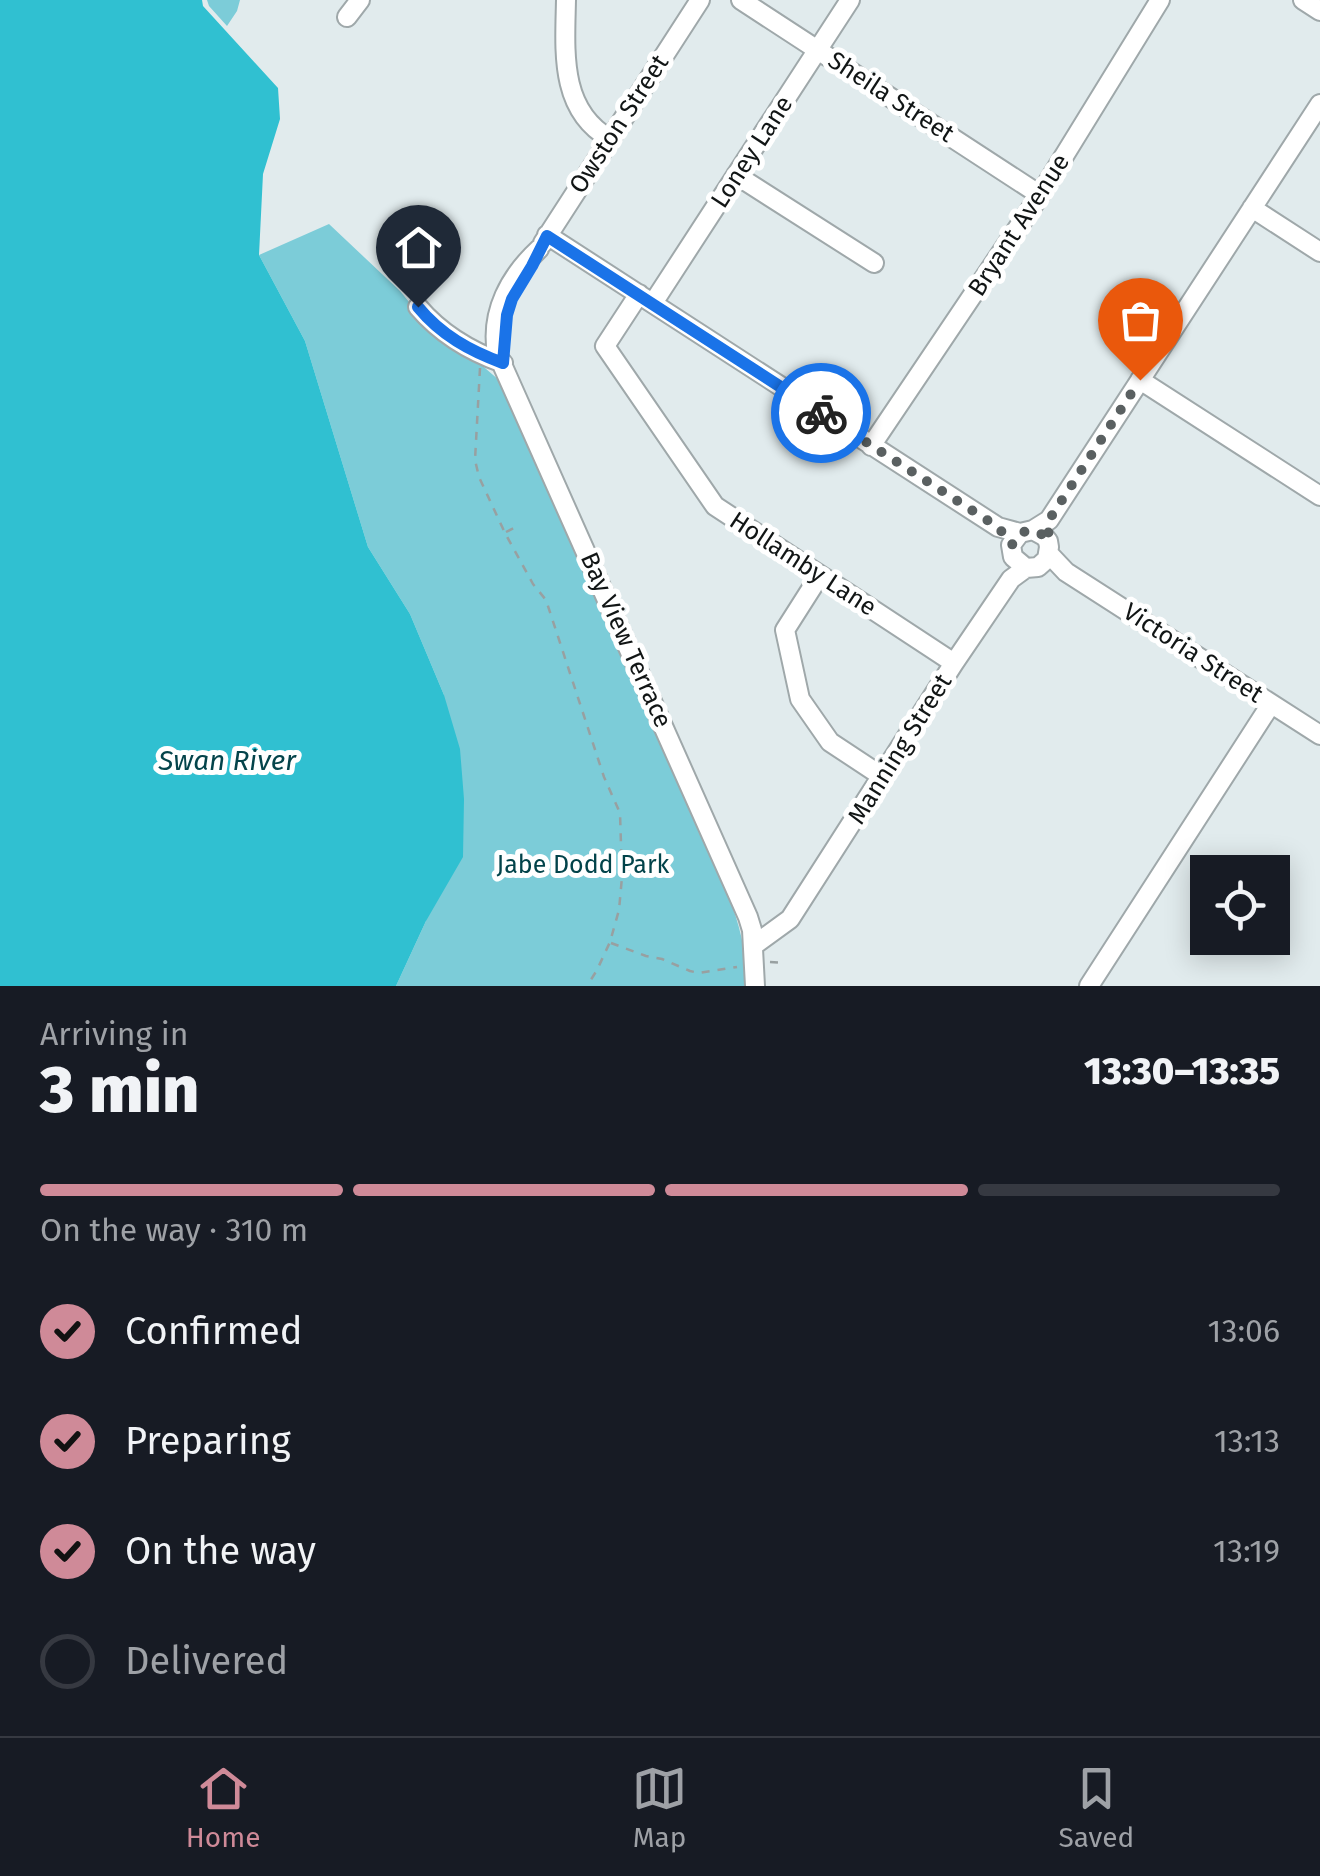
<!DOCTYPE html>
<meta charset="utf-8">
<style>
:root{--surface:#171b24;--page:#242831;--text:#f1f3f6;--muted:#9ea1a6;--line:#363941;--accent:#cf8a98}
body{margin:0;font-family:"Fira Sans",sans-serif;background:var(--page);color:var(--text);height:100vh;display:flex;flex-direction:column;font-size:38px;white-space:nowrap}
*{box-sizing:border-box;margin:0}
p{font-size:32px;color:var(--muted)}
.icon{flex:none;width:55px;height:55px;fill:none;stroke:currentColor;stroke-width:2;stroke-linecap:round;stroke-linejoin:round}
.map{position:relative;height:986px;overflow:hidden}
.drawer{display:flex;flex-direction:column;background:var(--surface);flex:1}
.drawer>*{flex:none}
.tools{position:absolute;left:1190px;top:855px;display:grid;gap:20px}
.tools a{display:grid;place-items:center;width:100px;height:100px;border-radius:0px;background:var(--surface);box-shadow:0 5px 25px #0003;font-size:50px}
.pin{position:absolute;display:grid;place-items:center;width:85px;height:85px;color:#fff;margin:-102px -42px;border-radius:50% 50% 50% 0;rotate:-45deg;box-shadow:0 0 10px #0007}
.pin .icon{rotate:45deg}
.courier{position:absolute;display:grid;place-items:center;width:100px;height:100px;margin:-50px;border:8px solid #1a73e8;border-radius:50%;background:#fff;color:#222;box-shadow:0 2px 12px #0007}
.summary em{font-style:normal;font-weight:800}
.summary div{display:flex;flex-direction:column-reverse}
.summary{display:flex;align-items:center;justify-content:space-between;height:170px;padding:0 40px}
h1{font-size:65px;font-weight:800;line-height:75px}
.bar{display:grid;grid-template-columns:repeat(4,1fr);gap:15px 10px;align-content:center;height:120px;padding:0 40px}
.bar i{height:12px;border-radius:8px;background:var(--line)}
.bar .selected{background:var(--accent)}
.bar p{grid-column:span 4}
ol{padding:0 40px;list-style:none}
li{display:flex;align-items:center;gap:30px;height:110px}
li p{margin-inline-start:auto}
li .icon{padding:10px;border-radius:50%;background:var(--accent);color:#111;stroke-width:4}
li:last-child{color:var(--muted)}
li i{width:55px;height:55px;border:5px solid var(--line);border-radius:50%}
.menu{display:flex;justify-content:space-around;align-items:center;height:140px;border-top:2px solid var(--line);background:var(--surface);font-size:28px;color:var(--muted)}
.menu a{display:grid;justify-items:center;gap:5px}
.menu .selected{color:var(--accent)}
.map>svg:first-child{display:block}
.green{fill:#7cccd8}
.water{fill:#30c0d1}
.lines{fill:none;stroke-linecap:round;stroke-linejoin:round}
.minor-casing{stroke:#9fa8aa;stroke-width:22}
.path{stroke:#98a0a1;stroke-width:2.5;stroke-dasharray:8 8;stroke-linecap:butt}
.minor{stroke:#fff;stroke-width:18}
.done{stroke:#5a6061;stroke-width:10;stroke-dasharray:0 18}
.route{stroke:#1a73e8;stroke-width:12}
.labels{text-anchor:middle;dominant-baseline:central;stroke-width:10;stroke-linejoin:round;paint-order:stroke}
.street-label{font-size:25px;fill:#111515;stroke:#fff}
.park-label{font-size:25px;fill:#02434a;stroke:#fff}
.water-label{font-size:28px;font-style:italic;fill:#04444b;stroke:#fff}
</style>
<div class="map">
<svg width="1320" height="986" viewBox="0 0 1320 986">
<rect width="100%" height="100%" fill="#e1ebed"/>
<path class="green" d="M207,0H240L237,11L227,26L209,6Z
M329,224L400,291L432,330L470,355L500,381C557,506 612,632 667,758C700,832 744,904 749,986H396L426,921L444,695L410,614L368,547L305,341L259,255Z"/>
<path class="water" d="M0,0H202L203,6L278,88L280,119L263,174L259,255L305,341L368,547L410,614L444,695L460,749L464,799L463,857L426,921L396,986H0Z"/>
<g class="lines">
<defs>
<path id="minor" d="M566,0C565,51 559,110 610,139
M741,0L1040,195
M1303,0L1320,11
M347,17L360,0
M736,175L874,263
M1252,208L1320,252
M547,235L998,527L1020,533
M543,243L700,0
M539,249C510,276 490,312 497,353L748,917L752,930L755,986
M639,294L605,346L715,506L954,663
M653,303L850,0
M418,307C441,334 469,351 503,363
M1140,380L1320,496
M871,446L1040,195L1160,0
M1033,530L1049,520L1320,104
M1049,554L1066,572L1320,735
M820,575L785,630L800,699L830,742L883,777
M753,946L790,919L954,663L1011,579L1026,568L1038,567L1047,559L1049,547L1048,541L1044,536L1033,530L1020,533L1011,545L1013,557L1026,568
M1089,986L1271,704"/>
</defs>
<use href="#minor" class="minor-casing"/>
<path class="path" d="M480,368L475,460L479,477L505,533L533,584L546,600L604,777L620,813L622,877L619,910L610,942L597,970L587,986
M506,532L520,525
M611,943L646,956L662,959L690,971L699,973L737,967
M770,962L783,963"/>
<use href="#minor" class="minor"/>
</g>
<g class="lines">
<path class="done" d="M821,413L998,527L1012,545C1019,528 1037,525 1048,541L1049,520L1140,380"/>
<path class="route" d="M418,307C441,335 470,351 503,363L507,315L512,299L532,266L547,236L821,413"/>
</g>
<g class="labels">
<g class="street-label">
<text transform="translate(891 97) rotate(33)">Sheila Street</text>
<text transform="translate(619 124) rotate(-57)">Owston Street</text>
<text transform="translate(752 152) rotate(-57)">Loney Lane</text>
<text transform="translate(1019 225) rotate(-57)">Bryant Avenue</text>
<text transform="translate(803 564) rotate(33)">Hollamby Lane</text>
<text transform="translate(626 640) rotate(66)">Bay View Terrace</text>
<text transform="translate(1193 653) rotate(33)">Victoria Street</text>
<text transform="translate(900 749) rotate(-58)">Manning Street</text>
</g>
<g class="park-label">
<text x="583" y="865">Jabe Dodd Park</text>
</g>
<g class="water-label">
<text x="227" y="760">Swan River</text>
</g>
</g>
</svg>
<div class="tools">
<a><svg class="icon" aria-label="locate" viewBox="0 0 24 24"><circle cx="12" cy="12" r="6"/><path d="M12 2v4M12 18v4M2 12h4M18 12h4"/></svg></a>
</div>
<div class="pin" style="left:1140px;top:380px;background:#ea580c"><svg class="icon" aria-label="bag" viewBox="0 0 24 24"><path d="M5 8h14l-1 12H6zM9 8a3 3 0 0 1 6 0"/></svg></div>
<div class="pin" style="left:418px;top:307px;background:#1f2937"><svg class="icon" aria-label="home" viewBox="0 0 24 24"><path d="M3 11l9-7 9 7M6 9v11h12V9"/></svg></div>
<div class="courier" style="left:821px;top:413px"><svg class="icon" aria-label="bike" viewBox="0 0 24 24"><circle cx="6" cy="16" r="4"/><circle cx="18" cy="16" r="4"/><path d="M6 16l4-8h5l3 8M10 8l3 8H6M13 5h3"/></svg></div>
</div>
<section class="drawer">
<div class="summary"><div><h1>3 min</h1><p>Arriving in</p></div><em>13:30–13:35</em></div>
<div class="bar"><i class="selected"></i><i class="selected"></i><i class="selected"></i><i></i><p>On the way · 310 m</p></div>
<ol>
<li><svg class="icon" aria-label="check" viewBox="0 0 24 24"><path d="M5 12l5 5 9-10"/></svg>Confirmed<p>13:06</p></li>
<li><svg class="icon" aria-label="check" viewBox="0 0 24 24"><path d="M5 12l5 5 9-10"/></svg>Preparing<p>13:13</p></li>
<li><svg class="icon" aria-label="check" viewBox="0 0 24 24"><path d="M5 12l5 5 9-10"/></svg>On the way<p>13:19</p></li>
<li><i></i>Delivered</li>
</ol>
</section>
<nav class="menu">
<a class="selected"><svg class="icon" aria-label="home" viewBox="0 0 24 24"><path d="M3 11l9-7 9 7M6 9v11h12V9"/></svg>Home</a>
<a><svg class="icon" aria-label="map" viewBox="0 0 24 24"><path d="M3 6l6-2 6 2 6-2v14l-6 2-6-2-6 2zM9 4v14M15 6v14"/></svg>Map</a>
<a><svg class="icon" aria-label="saved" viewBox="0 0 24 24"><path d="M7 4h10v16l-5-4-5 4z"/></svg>Saved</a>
</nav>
